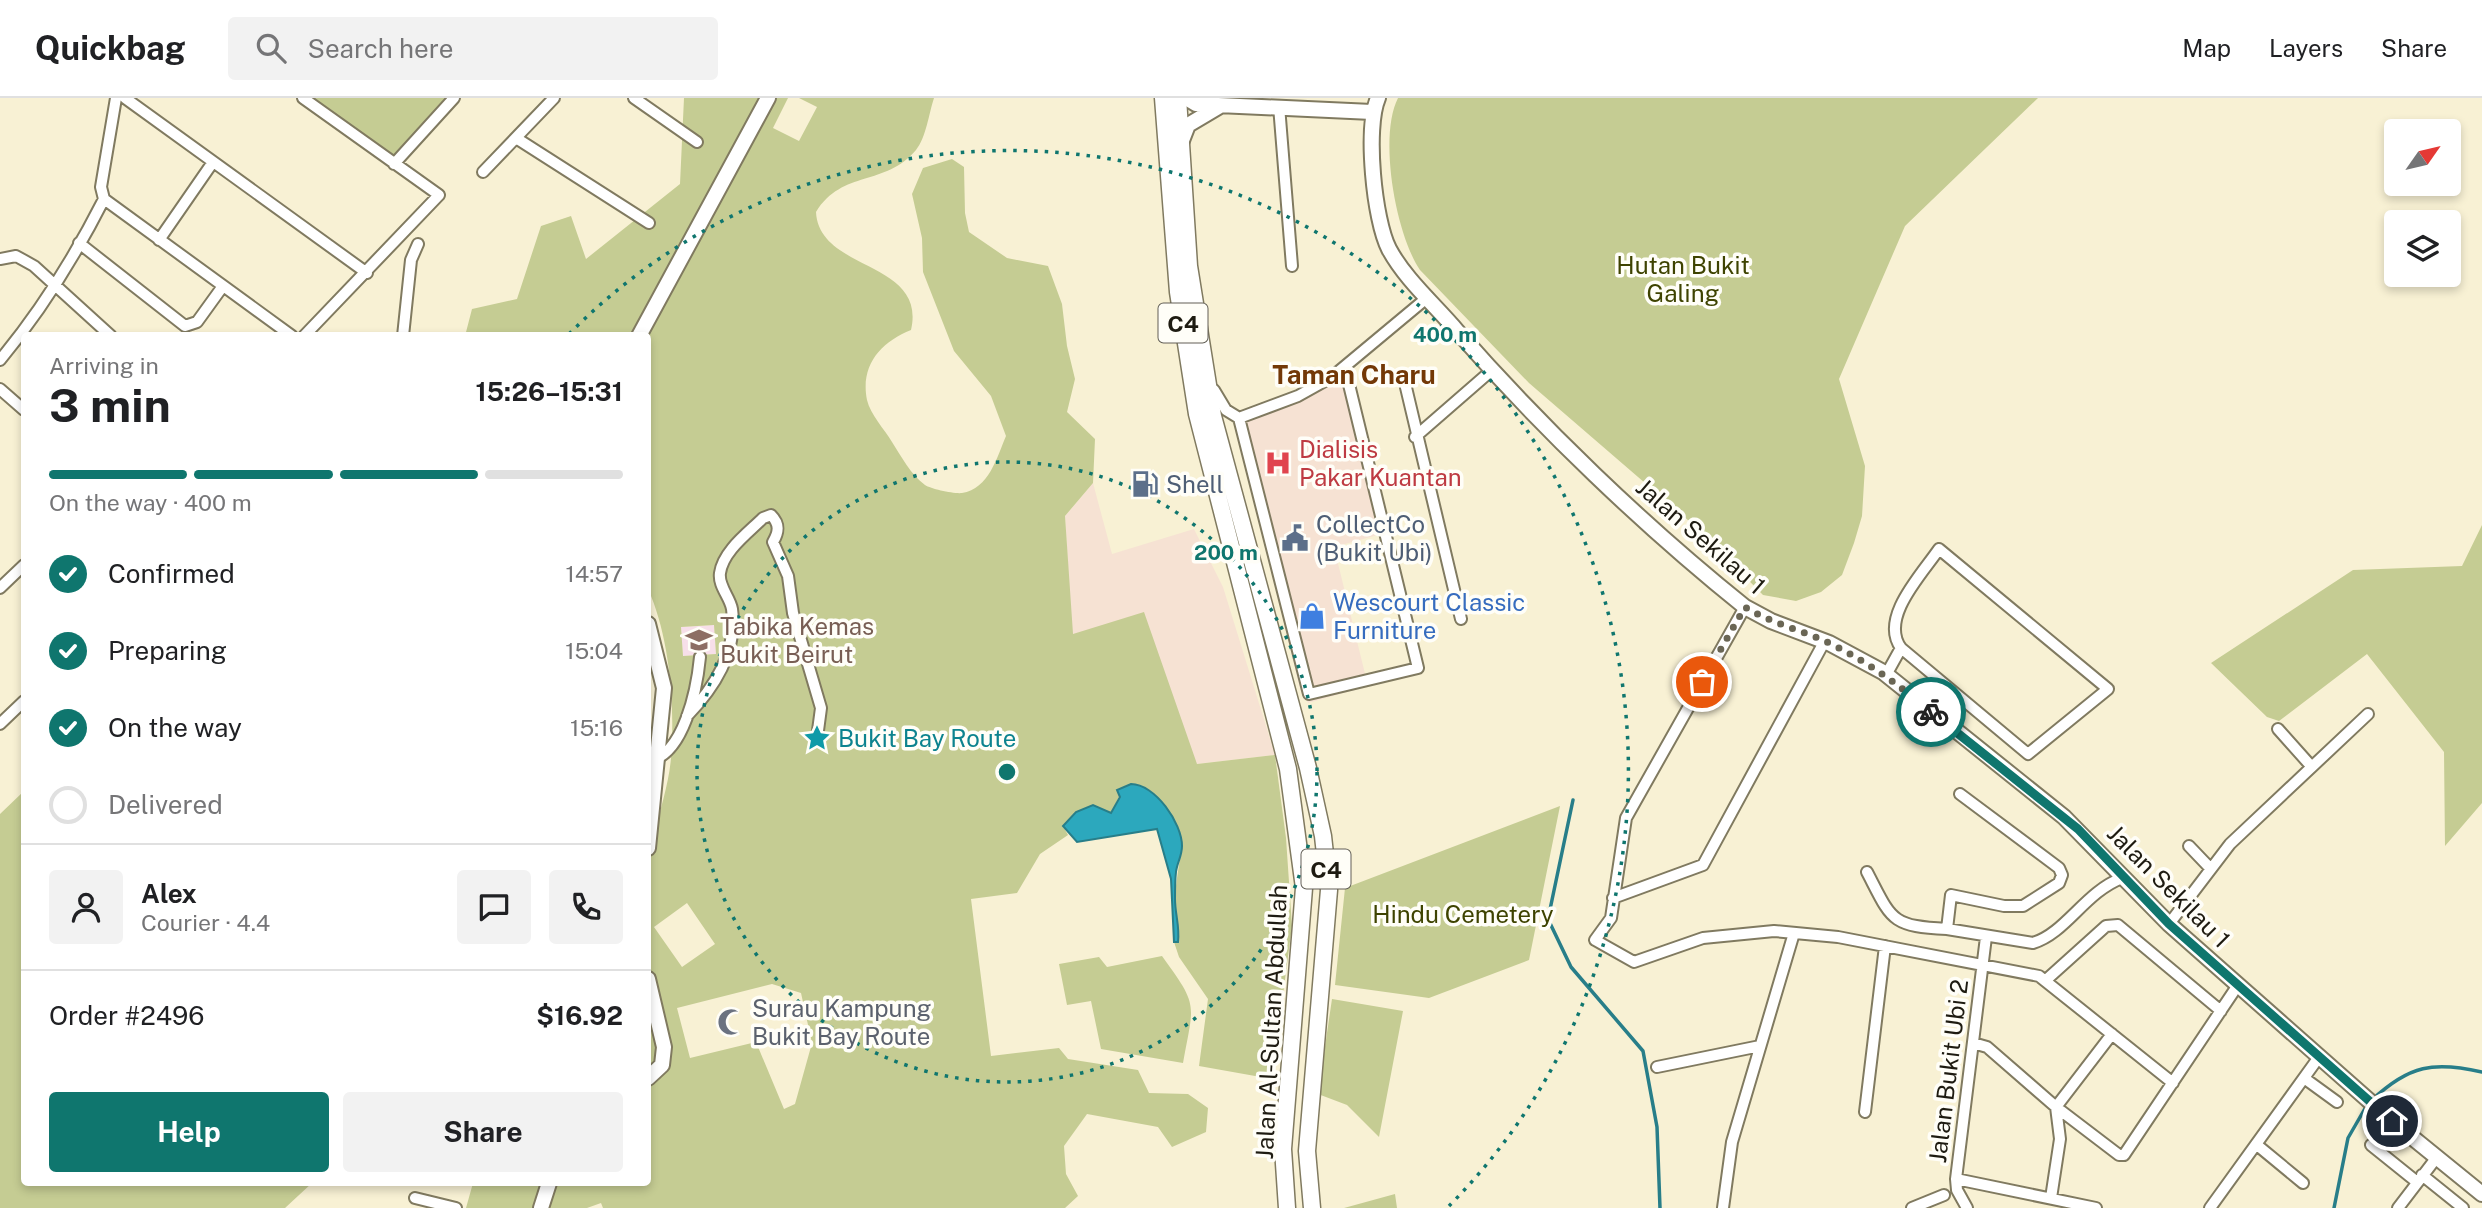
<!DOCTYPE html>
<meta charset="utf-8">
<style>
:root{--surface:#fff;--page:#f2f2f2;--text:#202124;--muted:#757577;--line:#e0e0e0;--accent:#0f766e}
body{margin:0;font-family:"Public Sans",sans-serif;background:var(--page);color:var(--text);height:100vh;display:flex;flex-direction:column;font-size:26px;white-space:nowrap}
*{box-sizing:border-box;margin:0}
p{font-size:23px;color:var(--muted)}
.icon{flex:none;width:38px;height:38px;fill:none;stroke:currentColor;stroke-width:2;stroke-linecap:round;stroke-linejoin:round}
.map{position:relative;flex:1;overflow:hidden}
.drawer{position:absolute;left:21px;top:234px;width:630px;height:854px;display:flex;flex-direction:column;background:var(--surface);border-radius:7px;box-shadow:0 4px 10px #0003}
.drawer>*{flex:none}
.needle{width:46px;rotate:56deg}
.controls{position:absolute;left:2384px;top:21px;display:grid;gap:14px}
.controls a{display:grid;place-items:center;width:77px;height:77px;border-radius:7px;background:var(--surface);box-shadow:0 4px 10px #0003;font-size:35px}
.pin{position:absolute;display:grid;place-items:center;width:60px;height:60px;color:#fff;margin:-30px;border:4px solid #fff;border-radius:50%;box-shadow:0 2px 7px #0007}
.courier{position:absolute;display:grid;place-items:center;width:70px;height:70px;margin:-35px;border:5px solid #0f766e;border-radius:50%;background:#fff;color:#222;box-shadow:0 2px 9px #0007}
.summary em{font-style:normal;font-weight:700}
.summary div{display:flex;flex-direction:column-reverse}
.summary{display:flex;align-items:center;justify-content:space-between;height:119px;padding:0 28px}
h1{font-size:46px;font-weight:700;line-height:52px}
.bar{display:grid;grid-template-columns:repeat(4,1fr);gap:10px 7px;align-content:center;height:84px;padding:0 28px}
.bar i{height:9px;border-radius:5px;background:var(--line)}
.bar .active{background:var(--accent)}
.bar p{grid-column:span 4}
.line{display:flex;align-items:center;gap:18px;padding:0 28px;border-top:2px solid var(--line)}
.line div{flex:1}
.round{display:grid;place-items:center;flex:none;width:74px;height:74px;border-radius:7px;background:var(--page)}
ol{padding:0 28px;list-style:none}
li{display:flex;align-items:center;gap:21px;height:77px}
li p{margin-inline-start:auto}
li .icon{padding:7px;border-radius:50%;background:var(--accent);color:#fff;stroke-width:4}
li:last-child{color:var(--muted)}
li i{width:38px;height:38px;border:4px solid var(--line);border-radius:50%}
.cta{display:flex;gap:14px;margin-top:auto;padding:14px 28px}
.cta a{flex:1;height:80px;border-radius:7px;background:var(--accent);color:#fff;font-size:28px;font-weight:700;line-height:80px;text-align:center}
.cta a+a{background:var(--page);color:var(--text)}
header{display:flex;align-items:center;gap:42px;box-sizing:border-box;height:98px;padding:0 35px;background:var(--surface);border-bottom:2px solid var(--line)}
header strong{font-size:33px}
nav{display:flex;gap:38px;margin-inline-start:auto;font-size:24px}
.search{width:490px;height:63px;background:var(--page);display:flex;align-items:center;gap:18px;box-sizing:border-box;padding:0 24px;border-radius:7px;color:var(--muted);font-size:26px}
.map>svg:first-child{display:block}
.commercial{fill:#f6e2d3}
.education{fill:#f7dfe9}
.green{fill:#c5cc93;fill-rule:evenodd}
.water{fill:#2ca8bd;stroke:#287e89;stroke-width:2}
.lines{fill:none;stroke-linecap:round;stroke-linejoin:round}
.stream{stroke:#287e89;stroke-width:3.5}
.street-casing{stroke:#807a60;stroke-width:14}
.secondary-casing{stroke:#807a60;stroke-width:18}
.primary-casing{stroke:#807a60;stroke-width:19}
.street{stroke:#fff;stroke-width:10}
.secondary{stroke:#fff;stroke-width:14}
.primary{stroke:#fff;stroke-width:16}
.done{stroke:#6a6655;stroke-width:7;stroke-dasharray:0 12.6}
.route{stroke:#0f766e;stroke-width:9}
.ring{fill:none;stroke:#0f766e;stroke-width:3.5;stroke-dasharray:3.5 7}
.labels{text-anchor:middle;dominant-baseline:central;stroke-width:7;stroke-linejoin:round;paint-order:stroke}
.shield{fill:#fffef8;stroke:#625f56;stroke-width:2}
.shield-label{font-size:23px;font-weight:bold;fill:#1e1b11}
.park-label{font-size:24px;fill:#3e4300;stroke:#fffef8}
.health-label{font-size:24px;fill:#be3a42;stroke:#fffef8;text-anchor:start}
.service-label{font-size:24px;fill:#4e5e75;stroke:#fffef8;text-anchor:start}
.street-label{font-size:24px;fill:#1e1b11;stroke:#fffef8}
.shop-label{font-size:24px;fill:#366cbe;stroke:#fffef8;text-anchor:start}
.education-label{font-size:24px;fill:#785e54;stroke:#fffef8;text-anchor:start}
.culture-label{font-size:24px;fill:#0d838f;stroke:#fffef8;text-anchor:start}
.worship-label{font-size:24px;fill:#5b616d;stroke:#fffef8;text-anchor:start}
.neighbourhood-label{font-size:26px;font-weight:bold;fill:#733807;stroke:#fffef8}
.centre{fill:#0f766e;stroke:#fffef8;stroke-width:3.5}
.ring-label{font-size:21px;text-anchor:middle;font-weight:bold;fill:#0f766e;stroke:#fffef8;stroke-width:7;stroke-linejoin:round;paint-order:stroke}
</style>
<header>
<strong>Quickbag</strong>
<div class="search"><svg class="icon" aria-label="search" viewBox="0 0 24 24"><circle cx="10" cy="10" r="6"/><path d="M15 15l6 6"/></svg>Search here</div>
<nav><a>Map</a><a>Layers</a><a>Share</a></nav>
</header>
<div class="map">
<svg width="2482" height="1110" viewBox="0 0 2482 1110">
<rect width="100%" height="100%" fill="#f8f1d4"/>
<path class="commercial" d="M1344,280L1385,435L1334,449L1368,588L1308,605L1300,591L1236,325L1296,304Z
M1093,385L1112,456L1194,431L1223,489L1275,657L1197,666L1072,536L1065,418Z"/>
<path class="education" d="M714,527L716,556L683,558L681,529Z"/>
<path class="green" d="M299,0H461L397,70Z
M684,0H788L773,30L799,43L817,9L799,0H934C929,15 926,40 916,52C885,89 843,71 816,114C819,174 927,162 911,232C881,244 860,267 867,302C870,316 885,332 892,344C901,358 911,377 925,387C931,391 954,396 962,395C989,391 997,359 1006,338L991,298L954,253L923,174L922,140L912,96L923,70L952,61L964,69L965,115L969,134L1007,160L1048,168L1062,206L1067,248L1075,281L1067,314L1095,341L1093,385L1065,418L1073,536L1144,514L1197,666L1275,657L1286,740L1292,828L1272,981L1199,968L1208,901L1179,859L1174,844H1178C1180,829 1174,814 1175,799C1178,754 1191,748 1162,706L1120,697L1111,715L1076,714L1063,728L1068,737L1040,756L1017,795L971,801L991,958L1059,950L1068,961L1138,972L1149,995L1188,996L1208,1010L1206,1034L1172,1049L1158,1029L1087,1016L1064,1048L1066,1076L1078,1098L1065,1110H603L601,1105L587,1110H466L473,1085H648V733L655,735C660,711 669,685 671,660C675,609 670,545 651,498L648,497V238H465L472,211L517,201L541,128L571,118L586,161L680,86ZM714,527L716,556L683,558L681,529ZM687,805L715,846L682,869L654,829ZM772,886L801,895L812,945L795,1006L784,1011L756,944L690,960L677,910Z
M1398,0H2038L1905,128L1839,281L1865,368L1862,418L1854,445L1842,477L1821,494L1796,503L1763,497L1696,429L1529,285L1420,172C1396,137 1378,39 1398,0Z
M2482,427V705L2445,748L2444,654L2367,556L2279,623L2267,619L2211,565L2353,472L2462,468Z
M24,693V1085H312L285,1110H0V716Z
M1560,708L1529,862L1429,900L1335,887L1345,790Z
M1162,858C1199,909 1194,904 1183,965L1101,951L1091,903L1067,907L1059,866L1099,859L1107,869Z
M1332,901L1403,913L1379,1039L1347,1007L1318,996Z
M1395,1096L1397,1110H1344Z"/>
<path class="water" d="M1131,686C1155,686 1182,725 1182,748C1182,758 1177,765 1176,774C1175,782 1175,793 1175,801C1175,816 1180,829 1178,844H1174L1171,781L1157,731L1077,744L1063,728L1076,714L1093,707L1111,715L1120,699L1117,692Z"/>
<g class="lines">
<path class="stream" d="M1573,702L1548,821L1571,869L1643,953L1657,1029L1660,1110
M2372,1002C2409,967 2434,963 2482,974
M2334,1110L2348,1040L2367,1007"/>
<defs>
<path id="street" d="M116,0L101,89L104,101L292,238
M125,0L367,175
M303,0L439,97L304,238
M634,0L697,44
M1279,8L1292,168
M516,40L649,125
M394,66L454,0
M483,74L554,0
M159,142L213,64
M79,145L185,228L197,224L223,188
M0,161L16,158L34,168L111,238
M403,238L411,162L418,146
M0,262C41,213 75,158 104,101
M1404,281L1461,521
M0,291L24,312
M1214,292L1226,312L1239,320
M1239,320L1309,596L1418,570L1345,270
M1239,320L1298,298L1332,279L1428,199
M1415,339L1492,272
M1939,451L2108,591L2028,656L1901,550C1879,520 1922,476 1939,451Z
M0,490L24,467
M1745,509L1626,720L1611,820L1595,842L1634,864L1703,840L1774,833L1838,839L2039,878L2173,985
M1886,577L1901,550
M687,618C715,589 738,553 732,511C730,499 718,488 720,475C723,453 748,435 763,420L771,417C780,426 779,434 773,444L788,478L793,515L821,610L817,640
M0,626L24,603
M2278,631L2311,668
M648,663C684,658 697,590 700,559
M1960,696L2059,770L2062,777L2059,785L2023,808H2004L1951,797L1947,831L2033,845C2066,835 2085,794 2122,780
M2189,748L2210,770
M1867,774C1892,822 1890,828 1947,831
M1613,800L1703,767L1822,548L1829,545
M2169,826L2230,746L2368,616
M2046,882L2106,828L2118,827L2221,913
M1973,945L1987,949L2056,1009L2119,1057H2124L2238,887
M1657,969L1760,948
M2304,980L2337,1004
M2056,1009L2112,936
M1865,1014L1885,848
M2257,1047L2303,1085
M2371,1047L2417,1084
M2422,1077L2463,1110
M1956,1081L2096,1110
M415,1100L456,1110
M2051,1100L2060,1041L2056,1009
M1723,1110L1732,1044L1794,835
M1912,1110L1944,1097
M1967,1110L1957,1092L1956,1081L1986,839
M2210,1110L2319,959
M2398,1110L2437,1059"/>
<path id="secondary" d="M1186,0L1196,6L1372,14
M1378,0C1365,30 1374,122 1389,151C1405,181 1435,207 1457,233C1542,330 1644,428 1745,509L1771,523L1829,545L1883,574L2064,719L2169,826L2392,1023L2482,1096
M1181,45L1188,27L1220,8
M639,238L768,0
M648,526L664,590L648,750
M648,881L664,949L662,967L648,980
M541,1110L549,1085"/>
<path id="primary" d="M1163,0L1178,194L1197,316L1288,671L1304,790L1283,1051L1287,1110
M1178,0L1189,168L1213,318L1308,670L1323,738L1329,792L1307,1053L1312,1110"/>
</defs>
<use href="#street" class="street-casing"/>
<use href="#secondary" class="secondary-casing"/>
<use href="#primary" class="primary-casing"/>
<use href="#street" class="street"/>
<use href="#secondary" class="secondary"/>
<use href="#primary" class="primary"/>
</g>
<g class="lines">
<path class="done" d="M1702,584L1745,509C1772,526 1803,532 1831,546C1868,564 1899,587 1931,614"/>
<path class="route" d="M1931,614L2078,731L2169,826L2392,1023"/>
</g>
<g class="ring">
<circle cx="1007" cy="674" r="310"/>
<path d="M569 236A619 619 0 0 1 1449 1108"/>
</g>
<defs>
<symbol id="hospital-bare" viewBox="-9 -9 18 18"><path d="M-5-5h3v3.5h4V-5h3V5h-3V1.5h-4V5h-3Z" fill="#e0444e" stroke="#fffef8" stroke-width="2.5" paint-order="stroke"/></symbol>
<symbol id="fuel-bare" viewBox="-9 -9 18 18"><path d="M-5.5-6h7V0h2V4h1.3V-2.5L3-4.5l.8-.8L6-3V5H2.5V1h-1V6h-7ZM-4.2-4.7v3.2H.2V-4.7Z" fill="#5c6f8a" stroke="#fffef8" stroke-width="2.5" paint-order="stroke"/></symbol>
<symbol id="civic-bare" viewBox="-9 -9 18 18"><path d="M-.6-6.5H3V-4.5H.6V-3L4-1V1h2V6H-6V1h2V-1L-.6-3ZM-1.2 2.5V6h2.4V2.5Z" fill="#5c6f8a" stroke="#fffef8" stroke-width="2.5" paint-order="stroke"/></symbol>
<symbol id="shop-bare" viewBox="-9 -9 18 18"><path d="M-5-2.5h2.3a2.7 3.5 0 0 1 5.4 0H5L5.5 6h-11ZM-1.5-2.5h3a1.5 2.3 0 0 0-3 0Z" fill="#3f7fe0" stroke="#fffef8" stroke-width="2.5" paint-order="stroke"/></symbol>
<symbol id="school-bare" viewBox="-9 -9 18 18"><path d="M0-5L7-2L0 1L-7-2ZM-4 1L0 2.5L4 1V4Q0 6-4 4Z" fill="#8d6e63" stroke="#fffef8" stroke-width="2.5" paint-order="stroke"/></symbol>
<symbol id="sight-bare" viewBox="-9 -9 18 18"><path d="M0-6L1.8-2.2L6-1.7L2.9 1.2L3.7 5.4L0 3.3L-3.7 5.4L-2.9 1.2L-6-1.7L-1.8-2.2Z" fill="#0f9aa8" stroke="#fffef8" stroke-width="2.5" paint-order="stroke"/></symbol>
<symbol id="mosque-bare" viewBox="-9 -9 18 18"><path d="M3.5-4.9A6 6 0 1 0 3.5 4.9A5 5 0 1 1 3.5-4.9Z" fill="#6b7280" stroke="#fffef8" stroke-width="2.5" paint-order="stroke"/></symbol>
</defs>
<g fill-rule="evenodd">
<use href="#hospital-bare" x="1259" y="346" width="38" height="38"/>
<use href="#fuel-bare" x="1126" y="367" width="38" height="38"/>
<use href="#civic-bare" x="1276" y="421" width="38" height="38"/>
<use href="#shop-bare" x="1293" y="499" width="38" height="38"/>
<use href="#school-bare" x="680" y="523" width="38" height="38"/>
<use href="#sight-bare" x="798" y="621" width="38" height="38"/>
<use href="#mosque-bare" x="712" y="905" width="38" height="38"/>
</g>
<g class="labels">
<g class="shield">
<rect x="1158.5" y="205.5" width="49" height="39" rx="5"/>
<rect x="1301.5" y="751.5" width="49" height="39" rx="5"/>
</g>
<g class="shield-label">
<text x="1183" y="225">C4</text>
<text x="1326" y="771">C4</text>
</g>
<g class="park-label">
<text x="1683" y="167">Hutan Bukit<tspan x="1683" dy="28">Galing</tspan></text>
<text x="1463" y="816">Hindu Cemetery</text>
</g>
<g class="health-label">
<text x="1299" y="351">Dialisis<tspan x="1299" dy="28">Pakar Kuantan</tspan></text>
</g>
<g class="service-label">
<text x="1166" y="386">Shell</text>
<text x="1316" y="426">CollectCo<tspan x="1316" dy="28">(Bukit Ubi)</tspan></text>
</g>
<g class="street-label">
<text transform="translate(1701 438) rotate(41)">Jalan Sekilau 1</text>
<text transform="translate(2169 788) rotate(45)">Jalan Sekilau 1</text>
<text transform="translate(1271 924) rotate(-87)">Jalan Al-Sultan Abdullah</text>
<text transform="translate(1948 973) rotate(-83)">Jalan Bukit Ubi 2</text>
</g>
<g class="shop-label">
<text x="1333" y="504">Wescourt Classic<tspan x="1333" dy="28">Furniture</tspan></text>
</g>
<g class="education-label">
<text x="720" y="528">Tabika Kemas<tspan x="720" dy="28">Bukit Beirut</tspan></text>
</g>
<g class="culture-label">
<text x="838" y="640">Bukit Bay Route</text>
</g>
<g class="worship-label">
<text x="752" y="910">Surau Kampung<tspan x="752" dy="28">Bukit Bay Route</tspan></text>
</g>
<g class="neighbourhood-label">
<text x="1354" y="276">Taman Charu</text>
</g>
</g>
<circle cx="1007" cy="674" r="10" class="centre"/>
<g class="ring-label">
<text x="1445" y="244">400 m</text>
<text x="1226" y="462">200 m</text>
</g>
</svg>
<div class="controls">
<a><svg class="needle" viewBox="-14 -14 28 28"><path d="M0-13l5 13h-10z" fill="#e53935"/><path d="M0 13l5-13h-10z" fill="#757577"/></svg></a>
<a><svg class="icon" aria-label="layers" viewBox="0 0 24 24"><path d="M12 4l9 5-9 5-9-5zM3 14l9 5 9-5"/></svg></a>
</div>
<div class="pin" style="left:1702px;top:584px;background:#ea580c"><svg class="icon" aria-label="bag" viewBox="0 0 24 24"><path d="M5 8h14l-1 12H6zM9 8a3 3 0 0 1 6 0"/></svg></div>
<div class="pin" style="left:2392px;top:1023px;background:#1f2937"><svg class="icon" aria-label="home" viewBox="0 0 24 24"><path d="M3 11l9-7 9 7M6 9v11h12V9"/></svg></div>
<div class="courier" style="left:1931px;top:614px"><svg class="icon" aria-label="bike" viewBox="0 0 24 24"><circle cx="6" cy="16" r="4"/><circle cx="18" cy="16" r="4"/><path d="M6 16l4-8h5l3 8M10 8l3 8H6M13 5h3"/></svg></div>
<section class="drawer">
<div class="summary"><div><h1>3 min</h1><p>Arriving in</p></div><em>15:26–15:31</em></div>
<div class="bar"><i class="active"></i><i class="active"></i><i class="active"></i><i></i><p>On the way · 400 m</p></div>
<ol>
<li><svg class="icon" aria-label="check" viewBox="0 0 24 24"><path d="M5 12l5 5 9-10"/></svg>Confirmed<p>14:57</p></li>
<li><svg class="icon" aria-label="check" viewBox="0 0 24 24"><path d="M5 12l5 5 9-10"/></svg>Preparing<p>15:04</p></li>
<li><svg class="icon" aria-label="check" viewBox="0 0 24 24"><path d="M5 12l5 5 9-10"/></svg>On the way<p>15:16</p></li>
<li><i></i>Delivered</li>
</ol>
<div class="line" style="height:126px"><a class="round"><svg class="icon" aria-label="person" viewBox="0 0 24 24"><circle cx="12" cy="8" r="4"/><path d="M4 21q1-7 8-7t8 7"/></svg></a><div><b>Alex</b><p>Courier · 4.4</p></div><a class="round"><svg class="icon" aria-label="chat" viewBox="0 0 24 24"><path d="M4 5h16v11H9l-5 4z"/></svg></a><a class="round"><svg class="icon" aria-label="phone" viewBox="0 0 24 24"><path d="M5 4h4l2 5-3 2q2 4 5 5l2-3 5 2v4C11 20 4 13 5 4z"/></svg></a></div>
<div class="line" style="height:91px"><div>Order #2496</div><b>$16.92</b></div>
<div class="cta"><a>Help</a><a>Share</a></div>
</section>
</div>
